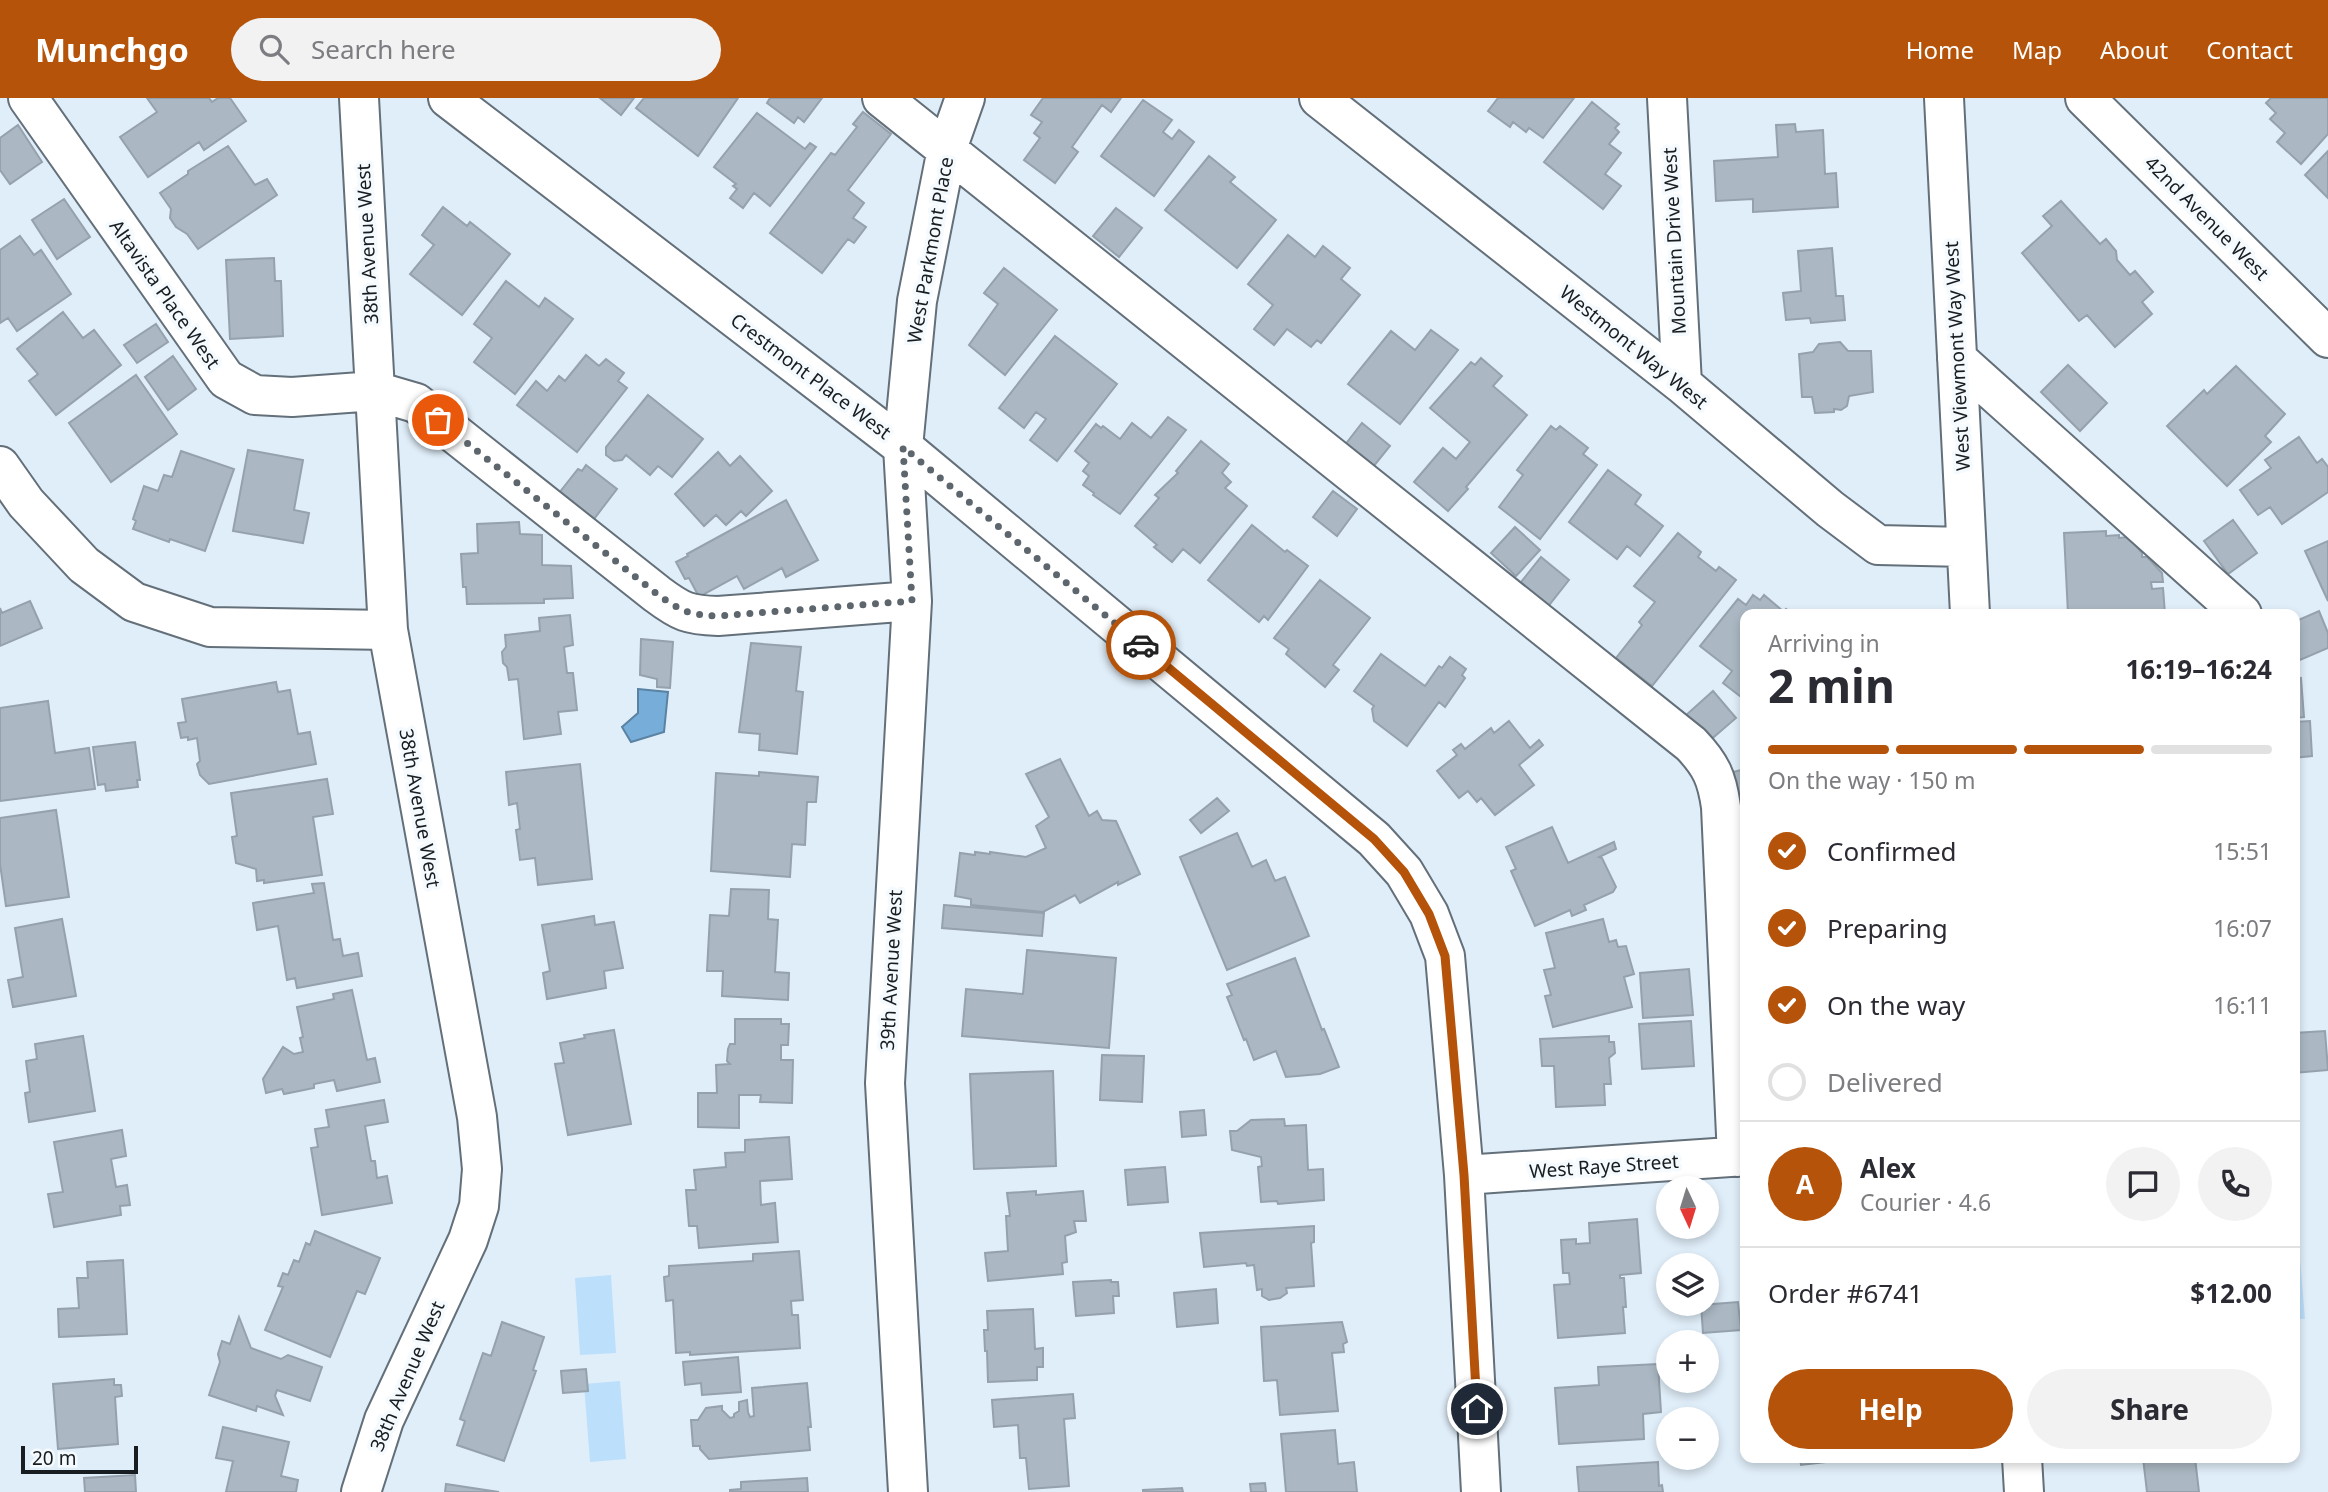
<!DOCTYPE html>
<meta charset="utf-8">
<style>
:root{--surface:#fff;--page:#f2f2f3;--text:#2b2b33;--muted:#7c7c81;--line:#e1e1e2;--accent:#b45309}
body{margin:0;font-family:"Noto Sans",sans-serif;background:var(--page);color:var(--text);height:100vh;display:flex;flex-direction:column;font-size:26px;white-space:nowrap}
*{box-sizing:border-box;margin:0}
p{font-size:23px;color:var(--muted)}
.icon{flex:none;width:38px;height:38px;fill:none;stroke:currentColor;stroke-width:2;stroke-linecap:round;stroke-linejoin:round}
.map{position:relative;flex:1;overflow:hidden}
.drawer{position:absolute;left:1740px;top:511px;width:560px;height:854px;display:flex;flex-direction:column;background:var(--surface);border-radius:14px;box-shadow:0 4px 10px #0003}
.drawer>*{flex:none}
.needle{width:46px;rotate:176deg}
.tools{position:absolute;left:1656px;top:1078px;display:grid;gap:14px}
.tools a{display:grid;place-items:center;width:63px;height:63px;border-radius:50%;background:var(--surface);box-shadow:0 4px 10px #0003;font-size:35px}
.scale{position:absolute;left:21px;bottom:18px;width:117px;box-sizing:border-box;padding-left:7px;border:4px solid #181d21;border-top:0;font-size:19px;line-height:24px;white-space:nowrap;color:#181d21;-webkit-text-stroke:5px #f4fafe;paint-order:stroke}
.pin{position:absolute;display:grid;place-items:center;width:60px;height:60px;color:#fff;margin:-30px;border:4px solid #fff;border-radius:50%;box-shadow:0 2px 7px #0007}
.courier{position:absolute;display:grid;place-items:center;width:70px;height:70px;margin:-35px;border:5px solid #b45309;border-radius:50%;background:#fff;color:#222;box-shadow:0 2px 9px #0007}
.headline em{font-style:normal;font-weight:700}
.headline div{display:flex;flex-direction:column-reverse}
.headline{display:flex;align-items:center;justify-content:space-between;height:119px;padding:0 28px}
h1{font-size:46px;font-weight:700;line-height:52px}
.bar{display:grid;grid-template-columns:repeat(4,1fr);gap:10px 7px;align-content:center;height:84px;padding:0 28px}
.bar i{height:9px;border-radius:5px;background:var(--line)}
.bar .current{background:var(--accent)}
.bar p{grid-column:span 4}
.line{display:flex;align-items:center;gap:18px;padding:0 28px;border-top:2px solid var(--line)}
.line div{flex:1}
.round{display:grid;place-items:center;flex:none;width:74px;height:74px;border-radius:37px;background:var(--page)}
ol{padding:0 28px;list-style:none}
li{display:flex;align-items:center;gap:21px;height:77px}
li p{margin-inline-start:auto}
li .icon{padding:7px;border-radius:50%;background:var(--accent);color:#fff;stroke-width:4}
li:last-child{color:var(--muted)}
li i{width:38px;height:38px;border:4px solid var(--line);border-radius:50%}
.action{display:flex;gap:14px;margin-top:auto;padding:14px 28px}
.action a{flex:1;height:80px;border-radius:42px;background:var(--accent);color:#fff;font-size:28px;font-weight:700;line-height:80px;text-align:center}
.action a+a{background:var(--page);color:var(--text)}
header{display:flex;align-items:center;gap:42px;box-sizing:border-box;height:98px;padding:0 35px;background:var(--accent);color:#fff}
header strong{font-size:33px}
nav{display:flex;gap:38px;margin-inline-start:auto;font-size:24px}
.search{width:490px;height:63px;background:var(--page);display:flex;align-items:center;gap:18px;box-sizing:border-box;padding:0 24px;border-radius:38px;color:var(--muted);font-size:26px}
.map>svg:first-child{display:block}
.green{fill:#bcdffb}
.water{fill:#76add9;stroke:#5a82a2;stroke-width:2}
.building{fill:#abb8c3;stroke:#95a1ac;stroke-width:2}
.lines{fill:none;stroke-linecap:round;stroke-linejoin:round}
.minor-casing{stroke:#636f79;stroke-width:42}
.minor{stroke:#fff;stroke-width:38}
.done{stroke:#5e666d;stroke-width:7;stroke-dasharray:0 12.6}
.route{stroke:#b45309;stroke-width:9}
.labels{text-anchor:middle;dominant-baseline:central;stroke-width:7;stroke-linejoin:round;paint-order:stroke}
.street-label{font-size:19px;fill:#181d21;stroke:#f4fafe}
</style>
<header>
<strong>Munchgo</strong>
<div class="search"><svg class="icon" aria-label="search" viewBox="0 0 24 24"><circle cx="10" cy="10" r="6"/><path d="M15 15l6 6"/></svg>Search here</div>
<nav><a>Home</a><a>Map</a><a>About</a><a>Contact</a></nav>
</header>
<div class="map">
<svg width="2328" height="1394" viewBox="0 0 2328 1394">
<rect width="100%" height="100%" fill="#e0eef9"/>
<path class="green" d="M2294,1124H2297L2305,1221H2294Z
M611,1177L616,1255L580,1257L575,1180Z
M620,1283L626,1361L590,1364L584,1286Z"/>
<path class="water" d="M638,591L668,594L664,634L631,644L622,629L638,615Z"/>
<path class="building" d="M147,0H209L212,4L218,0H230L246,23L204,52L199,44L148,79L120,39L157,14Z
M600,0H634L621,17Z
M644,0H738L698,58L636,10Z
M770,0H822L804,24L798,19L794,25L767,5Z
M1043,0H1121L1111,14L1102,7L1072,49L1078,54L1055,85L1024,62L1040,40L1034,35L1042,24L1031,17Z
M1498,0H1574L1543,40L1529,30L1526,34L1513,24L1510,29L1488,13Z
M2271,0H2328V36L2301,66L2277,44L2285,35L2270,21L2276,15L2266,5Z
M1143,2L1172,22L1163,34L1172,41L1179,32L1194,44L1154,98L1101,58Z
M1592,4L1619,26L1615,30L1619,34L1609,46L1621,55L1605,76L1621,88L1603,111L1544,64Z
M863,14L891,36L848,92L864,105L853,120L866,129L854,145L848,141L822,175L770,135L831,55L835,57L857,29L853,26Z
M757,15L805,51L810,45L816,49L770,108L754,95L743,110L730,100L737,91L733,88L736,86L714,69Z
M1795,26L1796,34L1823,32L1825,76L1836,75L1838,109L1753,114V101L1716,103L1714,63L1778,59L1776,27Z
M18,27L42,64L10,86L0,72V40Z
M228,48L255,87L267,81L277,97L198,151L187,136L176,129L170,120L171,111L160,95L188,76V73Z
M2328,53V100L2305,77Z
M1209,58L1235,79L1230,84L1276,122L1237,170L1165,112Z
M64,101L90,139L57,161L32,122Z
M2061,103L2100,146L2106,141L2116,153L2117,162L2130,177L2135,173L2153,194L2142,204L2152,216L2115,249L2087,217L2079,223L2022,155L2052,128L2043,118Z
M443,109L467,128L470,124L510,156L462,217L410,176L434,147L422,137Z
M1116,110L1142,130L1119,159L1093,138Z
M1288,137L1315,159L1323,148L1350,170L1341,181L1360,197L1321,245L1317,242L1311,249L1287,231L1274,247L1254,231L1273,207L1248,186Z
M20,138L34,157L41,152L71,196L17,233L8,220L0,225V152Z
M1832,150L1836,198H1843L1845,222L1811,225L1810,220L1786,222L1783,195L1801,193L1798,153Z
M274,160L275,183H281L283,238L230,241L226,162Z
M1004,170L1057,212L1005,277L969,247L998,206L984,195Z
M506,183L539,209L545,200L573,221L515,296L474,264L492,240L474,226Z
M63,214L83,240L94,232L121,267L56,317L29,283L38,276L17,251Z
M156,226L168,244L137,265L124,247Z
M1431,232L1458,252L1400,326L1348,286L1391,233L1415,252Z
M1055,238L1117,286L1057,363L1030,342L1046,321L1036,314L1024,330L999,310Z
M1840,244L1848,253H1871L1873,294L1849,298L1847,308L1841,312L1834,311V314L1815,315L1812,299H1802L1799,256L1813,254L1819,246Z
M586,257L599,268L606,261L624,275L618,283L627,290L577,354L517,307L536,283L547,293L559,278L565,283Z
M173,258L196,291L168,312L145,279Z
M1481,260L1502,278L1493,288L1527,317L1466,389L1468,391L1448,413L1414,384L1443,350L1456,361L1470,344L1430,310L1471,264L1475,267Z
M2068,267L2107,305L2080,333L2041,294Z
M2236,268L2285,316L2265,338L2271,344L2227,388L2167,328L2204,292L2207,296Z
M136,277L177,336L111,384L69,325Z
M648,297L703,341L672,379L658,368L650,377L626,357L622,362L614,363L606,357V349Z
M1168,319L1186,332L1120,416L1093,397L1094,395L1083,387L1089,378L1083,373L1089,365L1075,353L1096,326L1101,330L1103,328L1120,341L1132,325L1151,340Z
M1362,325L1390,348L1369,374L1341,352Z
M1551,328L1556,332L1560,328L1588,350L1583,356L1597,367L1540,441L1499,409L1523,377L1517,372Z
M2299,339L2317,365L2322,361L2328,369V394L2282,426L2270,409L2258,417L2240,392L2271,370L2265,362Z
M1201,343L1229,366L1222,375L1231,384L1225,390L1247,408L1200,465L1183,451L1172,464L1154,449L1157,447L1135,428L1159,400L1155,397L1178,375L1176,373Z
M248,352L303,362L294,412L309,415L303,445L233,433Z
M181,353L234,371L205,453L170,441L169,444L133,431L136,423L133,421L144,388L158,393L164,377L172,379Z
M718,354L730,368L740,358L772,393L746,418L741,413L726,427L716,417L704,428L675,396Z
M586,367L617,391L594,421L559,395L578,371L582,373Z
M1608,372L1641,397L1635,406L1663,428L1640,458L1627,448L1617,461L1569,424Z
M1333,393L1357,411L1337,438L1313,419Z
M786,402L818,462L786,479L782,470L744,491L737,478L699,499L689,480L685,481L676,464L688,458L687,456Z
M2233,422L2257,455L2228,476L2204,443Z
M519,424L520,436L542,437V467L571,468L573,500L544,501V505L467,506L466,489H463L461,456L478,455L477,426Z
M1252,427L1285,454L1287,452L1308,468L1268,522L1264,518L1259,524L1208,482Z
M1515,429L1540,452L1516,478L1491,455Z
M2106,433V438L2119,437V440L2129,439L2142,455V459H2147L2162,475L2163,484H2151L2152,491L2163,490L2165,516H2068L2064,435Z
M1678,435L1701,454L1698,459L1716,473L1719,469L1736,482L1652,588L1616,560L1642,527L1639,524L1655,504L1634,488Z
M2328,443V503L2305,453Z
M1541,459L1569,482L1546,511L1517,489Z
M1320,482L1370,520L1333,567L1339,572L1325,589L1286,556L1289,551L1274,540Z
M1753,497L1760,502L1764,497L1784,514L1786,511L1793,516H1745V602L1723,585L1732,573L1700,548L1738,501L1746,507Z
M30,503L42,530L0,548V510L2,515Z
M2319,513L2328,535V550L2300,562L2294,549V524Z
M570,517L573,547L564,549L567,575H573L577,612L558,614L561,636L524,641L518,581L509,582L507,569L503,565L502,554L506,549L505,537L540,533L539,520Z
M641,541L673,544L670,590L657,589V581L640,577Z
M751,545L801,549L796,593L803,594L797,656L759,652L760,636L739,634Z
M1381,556L1425,588L1439,568L1442,570L1450,559L1466,571L1462,577L1465,580L1445,609L1439,604L1407,648L1374,623L1372,611L1374,608L1354,593Z
M2301,580L2304,619L2294,620V581Z
M276,584L278,594L290,592L298,636L310,634L316,666L209,686L200,677L197,666L200,663L197,640L188,642V639L181,640L178,625L186,624L182,601Z
M1713,593L1736,620L1708,644L1685,618Z
M48,603L55,655L89,650L95,691L0,703V610Z
M1509,623L1530,650L1539,642L1543,647L1519,667L1534,687L1495,717L1481,700L1477,704L1468,693L1459,700L1437,673L1457,657L1453,652L1461,646L1465,651L1491,630L1494,635Z
M2310,623L2312,658L2294,660V624Z
M135,644L140,682H137L138,689L106,693L105,686L98,687L93,649Z
M1060,661L1089,718L1097,713L1102,722L1116,723L1140,776L1118,787V784L1080,805L1075,797L1043,814L971,807V801L955,798L960,755L975,757V754L990,756V754L1026,759L1046,750L1036,728L1049,719L1026,676Z
M580,666L592,781L538,787L535,760L520,762L516,732L520,731L517,705L509,707L506,674Z
M1745,671V704L1732,707L1725,676Z
M759,674L818,679L816,704H807L805,747L792,746L790,779L711,773L716,675L759,678Z
M327,681L333,716L313,719L322,777L264,785V782L257,783L256,771L236,765L232,739L237,738L231,695Z
M1217,700L1229,713L1201,735L1190,722Z
M56,712L69,799L6,808L0,766V720Z
M1552,729L1568,765L1614,744L1616,751L1599,759L1602,760L1616,789L1613,794L1584,807L1586,812L1572,818L1570,812L1535,828L1511,773L1516,771L1506,749Z
M1237,735L1252,769L1266,762L1275,783L1285,779L1309,838L1227,872L1180,759Z
M324,785L333,842L340,841L343,858L358,855L362,878L297,890L295,880L287,882L278,828L257,832L253,805L314,795L312,786Z
M731,791L769,792L768,821L778,822L775,874L789,875L788,902L722,898L723,873H707L710,817L729,818Z
M944,807L1044,815L1042,838L942,830Z
M594,818L595,827L614,824L623,870L604,873L606,890L547,901L543,875L550,873L542,827Z
M62,821L76,898L13,909L8,882L23,879L15,830Z
M1603,821L1609,844L1616,842L1618,849L1626,848L1634,876L1624,879L1632,909L1553,929L1545,898L1551,897L1544,872L1555,870L1546,835Z
M1027,852L1116,860L1109,950L962,938L966,891L1023,896Z
M1295,860L1322,932L1324,931L1339,969L1320,976L1286,979L1276,953L1254,962L1246,941L1244,942L1227,899L1232,897L1227,886Z
M1689,871L1693,917L1643,920L1640,875Z
M352,892L367,962L375,960L380,984L337,993L334,982L314,986V990L284,996L282,991L266,995L263,981L283,949L294,956L303,954L300,940L303,939L297,909L334,901L333,896Z
M735,921H781V926H789L788,947H781V962H793L792,1005L760,1004L761,997H739V1030L698,1029V995H717L716,967L730,966L727,963L728,951L730,946H735Z
M1691,923L1694,968L1642,971L1639,926Z
M614,932L631,1026L568,1037L555,966L564,965L560,945L585,940L584,937Z
M2325,933L2328,972L2294,975V935Z
M83,938L95,1013L29,1024L25,995L30,994L26,963L37,961L35,946Z
M1609,938V944H1614L1615,955L1609,960L1611,986H1604L1605,1007L1556,1009L1554,968H1542L1540,941Z
M1102,957L1144,958L1142,1004L1100,1002Z
M1053,973L1056,1068L974,1071L970,976Z
M384,1002L388,1024L365,1028L371,1063H375L377,1080L387,1078L392,1105L322,1117L311,1050L318,1049L315,1031L329,1029L326,1012Z
M1204,1012L1206,1037L1182,1039L1180,1014Z
M1284,1021L1285,1028L1306,1027L1308,1072L1323,1071L1324,1102L1278,1106L1277,1103L1261,1104L1258,1069L1262,1068L1261,1059L1232,1052L1230,1033H1237L1251,1022Z
M122,1032L126,1058L111,1061L116,1089L127,1087L130,1107L120,1108L121,1117L54,1129L48,1096L63,1094L54,1044Z
M789,1039L792,1081L760,1083L761,1107L775,1105L778,1144L699,1150L697,1128H689L686,1092H696L694,1072L726,1069L725,1055L745,1054V1042Z
M1165,1069L1168,1104L1128,1107L1125,1072Z
M1036,1093V1097L1083,1093L1086,1123H1074L1076,1134L1065,1138L1067,1164L1062,1165L1063,1176L988,1183L985,1155L1008,1153L1006,1118H1010L1007,1095Z
M1637,1121L1641,1175L1620,1177V1180H1624L1626,1209H1623L1625,1235L1558,1240L1554,1187L1570,1186L1569,1175H1563L1561,1142L1576,1141V1146L1590,1145L1589,1125Z
M1314,1128V1144L1311,1145L1314,1188L1286,1190L1287,1195L1280,1200L1269,1202L1262,1198V1191L1257,1192L1254,1167L1247,1168L1246,1165L1204,1169L1200,1135Z
M315,1133L380,1160L365,1196L357,1193L330,1259L265,1232L283,1189L278,1188L283,1175L288,1177L294,1162L299,1164L306,1145L310,1147Z
M799,1153L803,1202L791,1203L792,1217H798L800,1250L690,1257V1254L676,1255L673,1202L666,1203L664,1179L669,1178V1168L753,1163V1156Z
M123,1162L127,1236L59,1239L58,1211L79,1210L77,1180H88L87,1164Z
M1111,1182V1184H1118L1119,1198H1113L1114,1215L1076,1218L1073,1184Z
M1216,1191L1218,1225L1177,1229L1174,1195Z
M1738,1204L1741,1232L1703,1235L1701,1207Z
M1033,1211L1035,1251L1043,1250V1269H1037V1282L988,1284L987,1253H985L984,1232H988L987,1213Z
M239,1219L251,1250L281,1261L288,1257L322,1269L310,1303L277,1292L275,1298L283,1317L257,1308L256,1313L209,1297L220,1264L218,1256L222,1243L230,1246Z
M502,1224L544,1239L533,1272L536,1273L504,1363L457,1347L465,1323L460,1321L483,1255L491,1258Z
M1342,1224L1347,1244L1343,1246L1344,1254L1332,1255L1338,1313L1280,1317L1277,1282L1264,1283L1261,1229Z
M738,1259L741,1294L702,1297L701,1285L685,1287L683,1264Z
M1658,1266L1661,1314L1643,1316L1644,1341L1559,1346L1555,1290L1599,1287L1598,1269Z
M586,1271L588,1293L563,1295L561,1273Z
M114,1281V1287H121L122,1298L115,1299L118,1346L58,1351L53,1286Z
M807,1285L811,1329H808L810,1352L709,1361L700,1351V1348H693L691,1322H698L706,1310L722,1308V1312L730,1320L734,1319V1316L739,1313V1304L747,1302L748,1314L750,1319L754,1318L752,1290Z
M1073,1296L1075,1320L1064,1321L1069,1388L1029,1391L1026,1360H1020L1018,1327L994,1329L992,1302Z
M223,1329L289,1344L281,1378L298,1382L296,1394H226L233,1363L216,1360Z
M1335,1332L1338,1366L1354,1364L1357,1394H1286L1281,1336Z
M1800,1360H1861L1801,1367Z
M2143,1360H2195L2199,1394H2147Z
M1658,1364L1659,1388L1662,1387L1663,1394H1579L1577,1369Z
M135,1377L136,1394H85L84,1380Z
M807,1380L808,1394H730V1392L741,1391V1384Z
M1265,1385L1266,1394H1251L1250,1386Z
M446,1386L499,1394H445Z
M1182,1390L1183,1394H1143V1392Z"/>
<g class="lines">
<defs>
<path id="minor" d="M28,0L226,281L255,297L292,299L375,293L416,305L657,496C681,514 688,517 718,518L912,503
M359,0L388,532L477,1019L482,1071L479,1108L468,1142L384,1322L361,1394
M448,0L903,349L1374,741L1404,774L1429,816L1445,858L1464,1077L1481,1394
M882,0L1691,646C1711,667 1717,680 1721,709L1737,1059
M1319,0L1682,286L1830,411L1878,447L1966,449
M1667,0L1682,286
M1944,0L1970,516
M2085,0L2328,240
M1957,261L2242,516
M0,368L26,405L84,467L134,504L210,529L388,532
M1464,1077L1745,1058
M2022,1360L2024,1394
M908,1394L885,985L912,503L903,349L917,203L947,51L965,0"/>
</defs>
<use href="#minor" class="minor-casing"/>
<use href="#minor" class="minor"/>
</g>
<g class="lines">
<path class="done" d="M438,322L657,496C681,513 688,517 718,518L912,503L903,349L1141,547"/>
<path class="route" d="M1141,547L1374,741L1404,774L1429,816L1445,858L1464,1077L1477,1311"/>
</g>
<g class="labels">
<g class="street-label">
<text transform="translate(2207 120) rotate(45)">42nd Avenue West</text>
<text transform="translate(1674 143) rotate(-93)">Mountain Drive West</text>
<text transform="translate(367 146) rotate(-93)">38th Avenue West</text>
<text transform="translate(930 152) rotate(-80)">West Parkmont Place</text>
<text transform="translate(165 196) rotate(55)">Altavista Place West</text>
<text transform="translate(1634 249) rotate(39)">Westmont Way West</text>
<text transform="translate(1957 258) rotate(-93)">West Viewmont Way West</text>
<text transform="translate(811 278) rotate(37)">Crestmont Place West</text>
<text transform="translate(420 710) rotate(80)">38th Avenue West</text>
<text transform="translate(891 872) rotate(-87)">39th Avenue West</text>
<text transform="translate(1604 1068) rotate(-4)">West Raye Street</text>
<text transform="translate(407 1278) rotate(-67)">38th Avenue West</text>
</g>
</g>
</svg>
<div class="tools">
<a><svg class="needle" viewBox="-14 -14 28 28"><path d="M0-13l5 13h-10z" fill="#e53935"/><path d="M0 13l5-13h-10z" fill="#7c7c81"/></svg></a>
<a><svg class="icon" aria-label="layers" viewBox="0 0 24 24"><path d="M12 4l9 5-9 5-9-5zM3 14l9 5 9-5"/></svg></a>
<a>+</a>
<a>−</a>
</div>
<div class="scale">20 m</div>
<div class="pin" style="left:438px;top:322px;background:#ea580c"><svg class="icon" aria-label="bag" viewBox="0 0 24 24"><path d="M5 8h14l-1 12H6zM9 8a3 3 0 0 1 6 0"/></svg></div>
<div class="pin" style="left:1477px;top:1311px;background:#1f2937"><svg class="icon" aria-label="home" viewBox="0 0 24 24"><path d="M3 11l9-7 9 7M6 9v11h12V9"/></svg></div>
<div class="courier" style="left:1141px;top:547px"><svg class="icon" aria-label="car" viewBox="0 0 24 24"><path d="M5 17H2v-5l4-1 3-4h7l3 4 3 1v5h-3M9 17h6M6 11h13"/><circle cx="7" cy="17" r="2"/><circle cx="17" cy="17" r="2"/></svg></div>
<section class="drawer">
<div class="headline"><div><h1>2 min</h1><p>Arriving in</p></div><em>16:19–16:24</em></div>
<div class="bar"><i class="current"></i><i class="current"></i><i class="current"></i><i></i><p>On the way · 150 m</p></div>
<ol>
<li><svg class="icon" aria-label="check" viewBox="0 0 24 24"><path d="M5 12l5 5 9-10"/></svg>Confirmed<p>15:51</p></li>
<li><svg class="icon" aria-label="check" viewBox="0 0 24 24"><path d="M5 12l5 5 9-10"/></svg>Preparing<p>16:07</p></li>
<li><svg class="icon" aria-label="check" viewBox="0 0 24 24"><path d="M5 12l5 5 9-10"/></svg>On the way<p>16:11</p></li>
<li><i></i>Delivered</li>
</ol>
<div class="line" style="height:126px"><b class="round" style="background:var(--accent);color:#fff">A</b><div><b>Alex</b><p>Courier · 4.6</p></div><a class="round"><svg class="icon" aria-label="chat" viewBox="0 0 24 24"><path d="M4 5h16v11H9l-5 4z"/></svg></a><a class="round"><svg class="icon" aria-label="phone" viewBox="0 0 24 24"><path d="M5 4h4l2 5-3 2q2 4 5 5l2-3 5 2v4C11 20 4 13 5 4z"/></svg></a></div>
<div class="line" style="height:91px"><div>Order #6741</div><b>$12.00</b></div>
<div class="action"><a>Help</a><a>Share</a></div>
</section>
</div>
